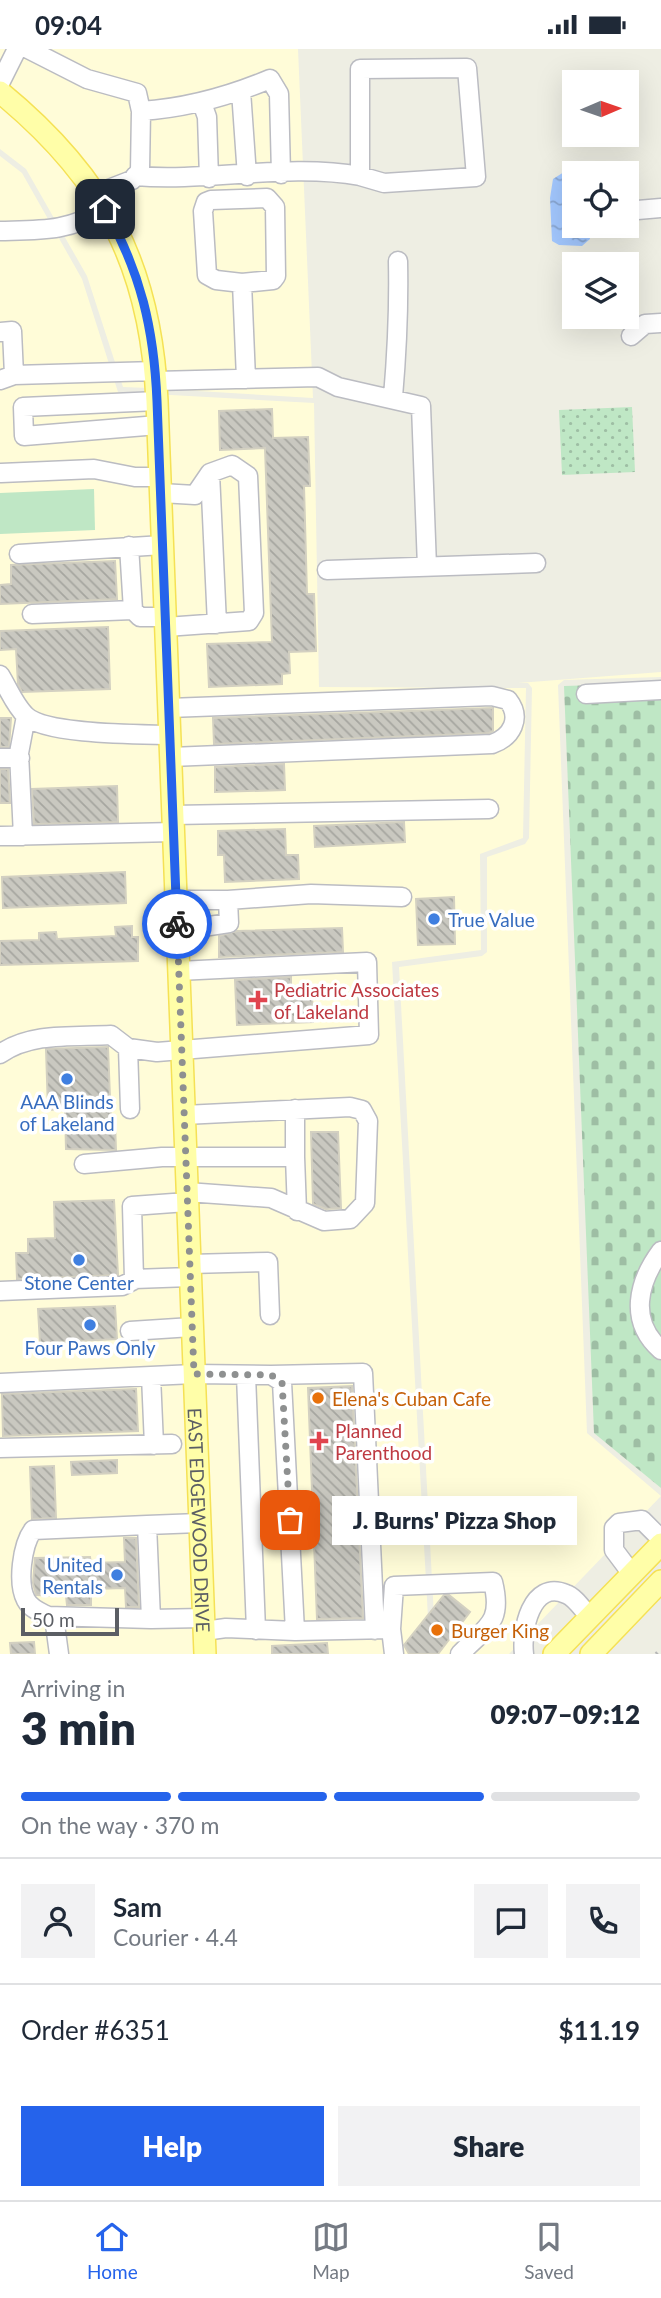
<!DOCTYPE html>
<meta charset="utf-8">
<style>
:root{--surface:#fff;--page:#f2f2f3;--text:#1f2937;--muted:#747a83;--line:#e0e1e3;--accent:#2563eb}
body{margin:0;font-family:Lato,sans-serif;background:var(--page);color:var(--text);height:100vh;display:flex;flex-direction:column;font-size:26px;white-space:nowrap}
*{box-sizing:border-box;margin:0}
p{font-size:23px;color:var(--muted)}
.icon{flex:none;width:38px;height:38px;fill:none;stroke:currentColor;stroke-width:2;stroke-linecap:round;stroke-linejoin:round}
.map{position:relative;height:1605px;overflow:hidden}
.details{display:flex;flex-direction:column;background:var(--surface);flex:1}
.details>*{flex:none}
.needle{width:46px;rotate:88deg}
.fabs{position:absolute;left:562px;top:21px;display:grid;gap:14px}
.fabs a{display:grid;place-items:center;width:77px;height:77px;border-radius:0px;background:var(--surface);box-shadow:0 7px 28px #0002;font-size:35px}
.scale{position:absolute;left:21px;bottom:18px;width:98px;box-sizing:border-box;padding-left:7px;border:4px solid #5b5e64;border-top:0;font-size:19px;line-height:24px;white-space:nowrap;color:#5b5e64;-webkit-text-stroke:5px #fff;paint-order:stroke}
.pin{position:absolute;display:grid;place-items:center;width:60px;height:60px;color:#fff;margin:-30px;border-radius:14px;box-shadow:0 4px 10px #0006}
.courier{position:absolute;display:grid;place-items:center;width:70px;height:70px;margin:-35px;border:5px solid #2563eb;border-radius:50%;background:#fff;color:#222;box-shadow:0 2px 9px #0007}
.bubble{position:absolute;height:49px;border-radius:0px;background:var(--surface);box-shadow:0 7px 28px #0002;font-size:23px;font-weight:800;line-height:49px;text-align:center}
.overview em{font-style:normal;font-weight:800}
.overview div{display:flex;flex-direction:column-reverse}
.overview{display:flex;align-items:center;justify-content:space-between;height:119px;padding:0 21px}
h1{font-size:46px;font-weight:800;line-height:52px}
.bar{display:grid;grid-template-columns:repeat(4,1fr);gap:10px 7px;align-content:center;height:84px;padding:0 21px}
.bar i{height:9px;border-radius:5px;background:var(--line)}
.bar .active{background:var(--accent)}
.bar p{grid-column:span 4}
.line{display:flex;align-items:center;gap:18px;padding:0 21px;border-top:2px solid var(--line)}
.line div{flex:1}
.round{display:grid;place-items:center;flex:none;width:74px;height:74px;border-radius:0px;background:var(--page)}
.action{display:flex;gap:14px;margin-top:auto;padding:14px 21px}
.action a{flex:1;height:80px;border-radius:0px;background:var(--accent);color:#fff;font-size:28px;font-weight:800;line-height:80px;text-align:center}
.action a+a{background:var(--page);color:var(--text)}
.status{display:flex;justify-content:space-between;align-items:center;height:49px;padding:0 35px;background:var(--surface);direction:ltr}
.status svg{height:19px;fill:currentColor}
.tab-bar{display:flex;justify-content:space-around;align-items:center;height:98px;border-top:2px solid var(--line);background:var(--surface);font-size:19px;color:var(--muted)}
.tab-bar a{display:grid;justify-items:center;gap:4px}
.tab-bar .active{color:var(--accent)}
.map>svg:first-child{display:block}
.commercial{fill:#fffcd8}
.green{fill:#bfe7c5}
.cemetery{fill:url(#cemetery-stones)}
.park{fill:url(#park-dots)}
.water{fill:url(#water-ripples)}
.building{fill:url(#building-back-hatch);stroke:#d3d0c1;stroke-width:2}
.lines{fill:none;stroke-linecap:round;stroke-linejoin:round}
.minor-casing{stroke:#bbbcc2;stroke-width:21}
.major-casing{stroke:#f5e155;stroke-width:24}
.minor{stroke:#fff;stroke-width:18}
.major{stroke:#fffea8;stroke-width:21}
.rail{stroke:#b6b7b7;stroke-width:3.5;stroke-dasharray:2 9;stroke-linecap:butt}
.done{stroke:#8e9090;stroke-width:7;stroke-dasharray:0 12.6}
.route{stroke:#2563eb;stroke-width:9}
.shop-dot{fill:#3f7fe0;stroke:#fff;stroke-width:2.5}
.health-dot{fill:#e0444e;stroke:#fff;stroke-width:2.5}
.food-dot{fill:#e8710a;stroke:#fff;stroke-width:2.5}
.labels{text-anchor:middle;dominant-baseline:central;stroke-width:7;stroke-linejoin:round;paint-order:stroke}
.shop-label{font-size:19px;fill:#366cbe;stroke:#fff}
.health-label{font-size:19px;fill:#be3a42;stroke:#fff;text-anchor:start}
.food-label{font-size:19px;fill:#c56008;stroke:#fff;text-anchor:start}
.street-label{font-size:19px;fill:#5b5e64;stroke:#fff}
</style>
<div class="status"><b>09:04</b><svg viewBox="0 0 49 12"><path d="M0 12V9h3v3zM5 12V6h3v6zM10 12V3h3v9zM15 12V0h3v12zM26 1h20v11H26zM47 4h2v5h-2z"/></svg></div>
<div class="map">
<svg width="661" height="1605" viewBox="0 0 661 1605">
<defs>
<pattern id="cemetery-stones" width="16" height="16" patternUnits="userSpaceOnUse" patternTransform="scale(1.75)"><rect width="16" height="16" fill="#bfe7c5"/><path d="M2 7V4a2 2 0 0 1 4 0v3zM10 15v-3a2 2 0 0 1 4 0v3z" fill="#9ebea4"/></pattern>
<pattern id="park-dots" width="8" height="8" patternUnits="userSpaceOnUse" patternTransform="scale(1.75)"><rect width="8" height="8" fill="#bfe7c5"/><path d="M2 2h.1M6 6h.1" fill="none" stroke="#9ebea4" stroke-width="1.8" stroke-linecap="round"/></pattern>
<pattern id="water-ripples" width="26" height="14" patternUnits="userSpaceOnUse" patternTransform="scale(1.75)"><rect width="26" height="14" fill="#a3c8ff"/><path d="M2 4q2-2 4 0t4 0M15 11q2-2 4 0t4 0" fill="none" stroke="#88a6d2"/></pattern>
<pattern id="building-back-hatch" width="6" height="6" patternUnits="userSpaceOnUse" patternTransform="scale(1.75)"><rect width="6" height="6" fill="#c9c8c0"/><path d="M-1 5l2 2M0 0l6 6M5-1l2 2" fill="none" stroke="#a6a6a0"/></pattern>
</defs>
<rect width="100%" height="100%" fill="#eeeee3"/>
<path class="commercial" d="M0,0H298L313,349L164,340L140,215L0,34Z
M0,52L58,106L110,184L139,257L149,339L123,338L87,227L26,120L0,100Z
M0,107L22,124L82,230L118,343L314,354L319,638L526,639L523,789L480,805L481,901L392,913L430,1605H0Z
M661,623V628L564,631L558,636L587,1384L661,1447L509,1605H436L399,918L482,907L487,903V808L525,795L529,789L532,639L528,634H518Z"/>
<path class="green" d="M94,440L95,481L0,485V444Z"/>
<path class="cemetery" d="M661,634V1439L594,1384L564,637Z"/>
<path class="park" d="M632,358L635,423L562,426L559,361Z"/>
<path class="water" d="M575,116L579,124H574V177H588L590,190L582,197L559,196L552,192L550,149L553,130Z"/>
<path class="building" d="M272,360L273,389L308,388L310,437H304L307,545H314L316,602L289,603L290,624L282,625V635L209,638L207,595L272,593L265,399L220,401L219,362Z
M115,512L117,550L0,555V536L11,535V516Z
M108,578L110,640L22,643L18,635L16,600L0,601V582Z
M493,659V682L489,684L214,695L213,669Z
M0,669H11L9,698H0Z
M284,715L285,741L215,743V718Z
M0,720H8L10,754H0Z
M117,737L118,773L34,775L32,740Z
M404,773L405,793L315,798L314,777Z
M285,780L286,806H298L299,830L225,833L224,806H218V782Z
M125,823L126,854L3,859L2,828Z
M454,848L455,895L418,896L416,850Z
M132,877V888H138V912L0,916V892L39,891V884L56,883L57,890L116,887L115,878Z
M342,879L343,903L219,908V887L237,882Z
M291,928V944H312L313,973L237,976L235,931Z
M108,998L111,1074H115L116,1101L66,1100L65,1060L48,1061L46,1000Z
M311,1083H338L341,1159L326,1160L313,1155Z
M114,1151L118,1226L17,1230L16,1204H28V1190L55,1189L54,1153Z
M115,1257L117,1290L40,1294L38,1260Z
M352,1337L363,1569L317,1570L308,1339Z
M136,1340L138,1382L3,1387L2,1345Z
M117,1411V1424L72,1426L71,1413Z
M54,1417L56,1469L32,1470L30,1418Z
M124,1489H136L139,1558H126L125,1539L91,1540V1556H67L66,1547L36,1546L33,1534L35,1509L90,1508L91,1514L125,1513Z
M444,1546H449L470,1563L438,1605H409L404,1596Z
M34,1593L35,1605H11L10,1594Z
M327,1594L328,1605H272V1597Z"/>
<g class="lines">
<defs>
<path id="minor" d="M28,0L87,30L137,44L141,62L140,122L132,131L96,145
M467,19L476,128L384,134L360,127V20Z
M0,34L17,0
M241,42L247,127
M202,54L207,68L209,129
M141,62C187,59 227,48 270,30L279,45L281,125
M135,127C209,133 288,114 360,127
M626,162L661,159
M0,182C41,181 68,183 105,160
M242,234L216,231L207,226L203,162L206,153L211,151L267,149L275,158L276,227L273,231L242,234L246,330
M0,283L12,282L14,326
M631,287L645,275L661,274
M0,331L14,326L156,322
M156,332L318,328L338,338L421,357L427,518
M393,348C397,302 399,258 398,212
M157,352L23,358L24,387L158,376
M1,424L94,420L135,428H160
M210,424L217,575
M161,444L195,446L210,424L232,416L248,427L254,564L249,572L166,578
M129,497L133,561L140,568H165
M19,505L163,496
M327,521L536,514
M32,565L133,561
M0,626C8,639 15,657 26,667C46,686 141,685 170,686
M586,645L661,641
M169,659L492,647L508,651C522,669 512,688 492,695L171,708
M0,709H20
M173,766L489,760
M0,787L174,783
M23,787L19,704L26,667
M176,851H228L229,874L177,882
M228,851L311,845L402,848
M0,1005C31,983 74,988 111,986L128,999
M130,1060L128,999L157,1003L369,986L367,913L178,922
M184,1066L350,1058L362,1061L368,1072L365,1154L350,1170L324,1172L271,1149L187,1143
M295,1108L297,1162
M84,1115L162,1108H295V1060
M187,1153L132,1157L134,1230L190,1228
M661,1202C638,1233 628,1272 661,1301
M190,1215L268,1213L270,1266
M0,1242L122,1237L136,1230
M130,1282L192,1278
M246,1326L256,1581
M271,1326L363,1324L375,1581
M151,1327L154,1396
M0,1334L194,1325L271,1326L282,1333L295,1582L226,1579L204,1582
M0,1399L172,1395
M199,1474L147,1476L151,1570L203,1569
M147,1476L33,1481C22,1496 17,1534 26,1551C31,1560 40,1563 48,1567L151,1570
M632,1525L614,1501V1479L619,1474L642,1471L661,1490
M54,1568L59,1605
M391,1580L394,1537L493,1533C503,1574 487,1577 460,1605
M295,1582L391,1580L394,1605
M524,1605C521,1582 531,1530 566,1545C575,1548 583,1561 590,1568"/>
<g id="major">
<path id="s1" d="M0,43C105,129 151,217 157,352L205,1605"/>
<path d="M554,1605L661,1495"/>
<path d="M591,1605L661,1532"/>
</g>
</defs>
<use href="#minor" class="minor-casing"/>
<use href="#major" class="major-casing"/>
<use href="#minor" class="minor"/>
<use href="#major" class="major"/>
<path class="rail" d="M656,1605L661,1600"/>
</g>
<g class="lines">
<path class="done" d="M177,875L194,1325L271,1326L282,1333L290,1471"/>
<path class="route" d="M105,160C141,224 154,280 157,352L177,875"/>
</g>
<g class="shop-dot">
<circle cx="434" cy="870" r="7"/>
<circle cx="67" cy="1030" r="7"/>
<circle cx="79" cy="1211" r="7"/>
<circle cx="90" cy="1276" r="7"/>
<circle cx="117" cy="1526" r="7"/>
</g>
<g class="health-dot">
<path d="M254.5 940.5h7v7h7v7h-7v7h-7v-7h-7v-7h7z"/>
<path d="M315.5 1381.5h7v7h7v7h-7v7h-7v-7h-7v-7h7z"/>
</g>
<g class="food-dot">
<circle cx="318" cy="1349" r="7"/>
<circle cx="437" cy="1581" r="7"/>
</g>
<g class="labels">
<g class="shop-label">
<text x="448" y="870" text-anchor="start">True Value</text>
<text x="67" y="1052">AAA Blinds<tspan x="67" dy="22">of Lakeland</tspan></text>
<text x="79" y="1233">Stone Center</text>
<text x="90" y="1298">Four Paws Only</text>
<text x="103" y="1515" text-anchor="end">United<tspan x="103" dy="22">Rentals</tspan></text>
</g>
<g class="health-label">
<text x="274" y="940">Pediatric Associates<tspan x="274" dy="22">of Lakeland</tspan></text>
<text x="335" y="1381">Planned<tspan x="335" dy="22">Parenthood</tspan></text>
</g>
<g class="food-label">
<text x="332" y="1349">Elena's Cuban Cafe</text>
<text x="451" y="1581">Burger King</text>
</g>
<g class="street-label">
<text stroke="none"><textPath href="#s1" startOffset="1479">EAST EDGEWOOD DRIVE</textPath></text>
</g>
</g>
</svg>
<div class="fabs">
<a><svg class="needle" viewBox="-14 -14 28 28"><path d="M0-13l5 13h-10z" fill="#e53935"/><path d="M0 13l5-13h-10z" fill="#747a83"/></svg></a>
<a><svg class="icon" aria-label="locate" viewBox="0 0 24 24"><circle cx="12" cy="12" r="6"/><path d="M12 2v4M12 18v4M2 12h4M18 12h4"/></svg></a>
<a><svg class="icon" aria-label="layers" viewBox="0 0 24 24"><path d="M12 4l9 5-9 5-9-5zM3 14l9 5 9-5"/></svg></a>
</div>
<div class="scale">50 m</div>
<div class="pin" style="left:290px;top:1471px;background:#ea580c"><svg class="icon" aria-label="bag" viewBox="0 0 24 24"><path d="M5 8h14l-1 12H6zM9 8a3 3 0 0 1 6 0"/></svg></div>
<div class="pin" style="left:105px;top:160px;background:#1f2937"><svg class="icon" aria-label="home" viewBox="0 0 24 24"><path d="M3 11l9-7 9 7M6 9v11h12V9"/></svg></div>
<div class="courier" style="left:177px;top:875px"><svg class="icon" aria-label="bike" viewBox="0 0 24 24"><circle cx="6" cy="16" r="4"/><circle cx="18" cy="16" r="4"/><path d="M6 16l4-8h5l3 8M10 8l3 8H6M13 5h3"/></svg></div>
<div class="bubble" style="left:332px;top:1447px;width:245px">J. Burns' Pizza Shop</div>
</div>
<section class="details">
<div class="overview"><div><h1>3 min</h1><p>Arriving in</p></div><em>09:07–09:12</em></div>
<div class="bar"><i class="active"></i><i class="active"></i><i class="active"></i><i></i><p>On the way · 370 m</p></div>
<div class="line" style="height:126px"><a class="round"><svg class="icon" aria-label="person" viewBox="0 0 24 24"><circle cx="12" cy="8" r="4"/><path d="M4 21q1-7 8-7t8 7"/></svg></a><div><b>Sam</b><p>Courier · 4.4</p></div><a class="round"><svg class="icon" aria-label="chat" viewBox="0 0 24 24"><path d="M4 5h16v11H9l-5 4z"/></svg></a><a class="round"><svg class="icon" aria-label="phone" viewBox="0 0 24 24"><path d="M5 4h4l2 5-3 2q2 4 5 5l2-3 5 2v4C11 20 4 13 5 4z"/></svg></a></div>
<div class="line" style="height:91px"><div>Order #6351</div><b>$11.19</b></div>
<div class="action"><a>Help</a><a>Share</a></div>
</section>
<nav class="tab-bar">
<a class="active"><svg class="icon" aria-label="home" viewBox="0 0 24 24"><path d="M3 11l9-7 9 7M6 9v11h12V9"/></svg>Home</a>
<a><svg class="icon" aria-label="map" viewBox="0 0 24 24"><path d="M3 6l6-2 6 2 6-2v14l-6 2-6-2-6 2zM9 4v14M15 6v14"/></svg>Map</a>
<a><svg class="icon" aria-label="saved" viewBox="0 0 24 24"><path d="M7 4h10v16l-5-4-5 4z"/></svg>Saved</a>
</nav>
